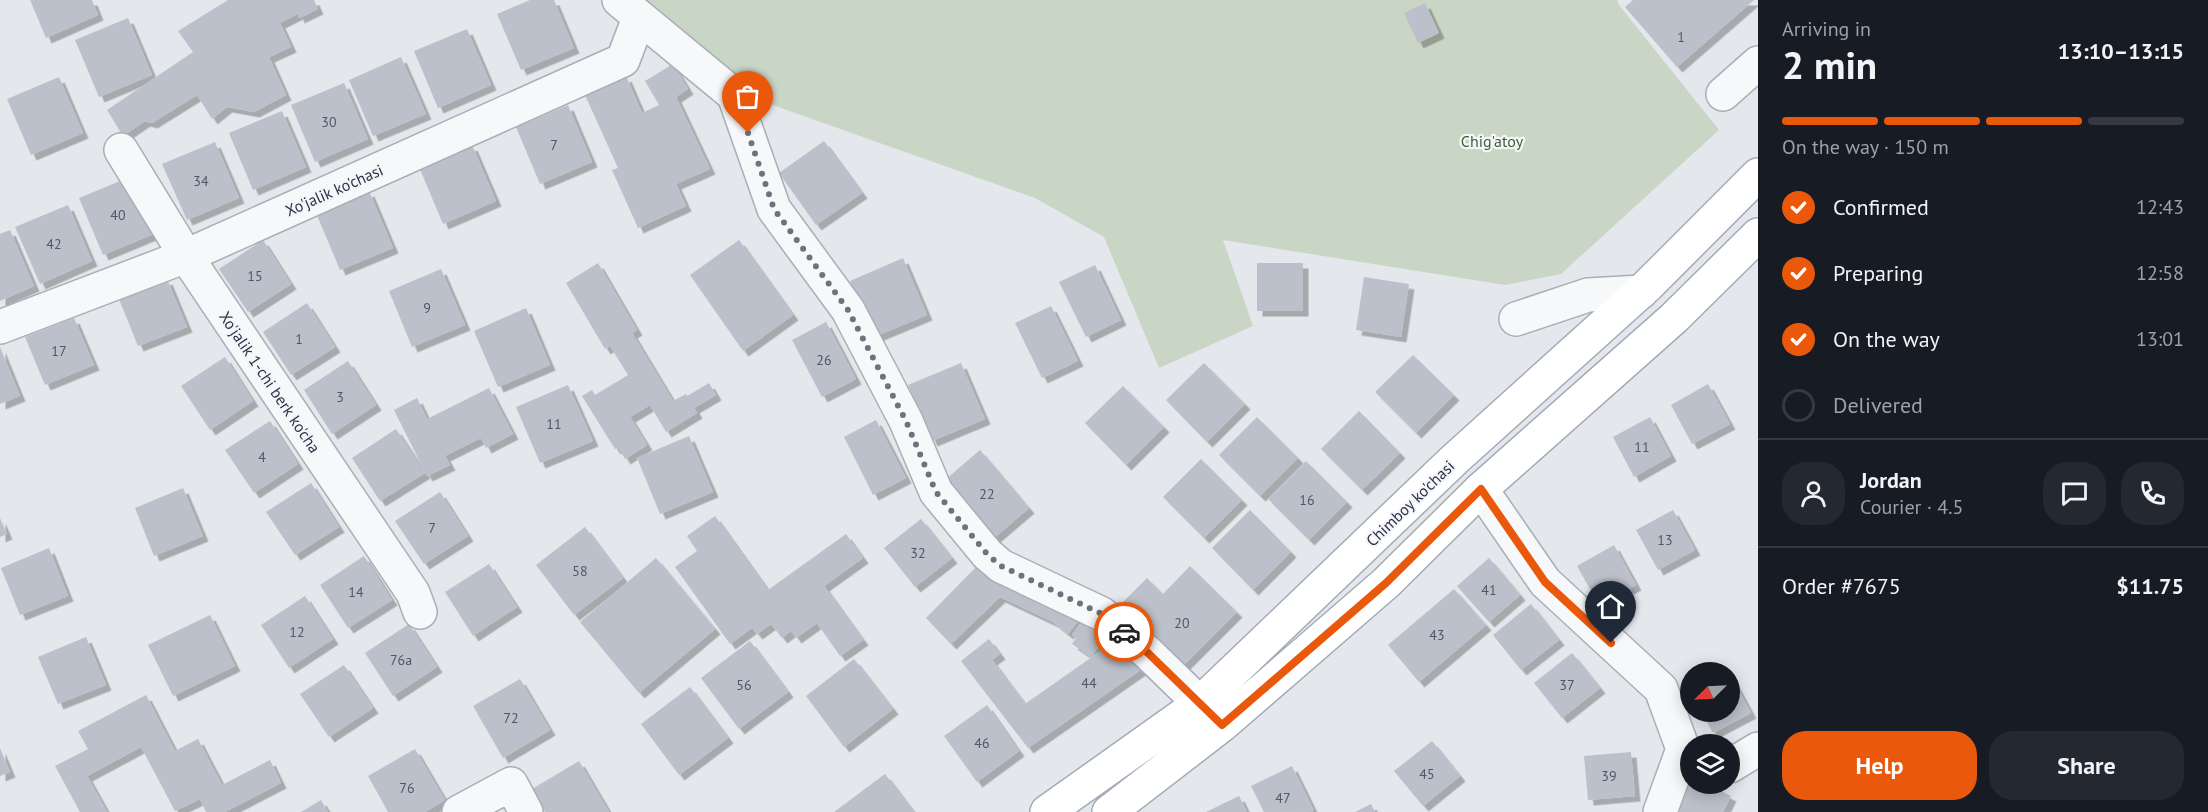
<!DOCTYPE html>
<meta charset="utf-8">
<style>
:root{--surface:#171b24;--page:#242831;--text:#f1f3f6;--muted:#9ea1a6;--line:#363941;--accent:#ea580c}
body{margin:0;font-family:"PT Sans",sans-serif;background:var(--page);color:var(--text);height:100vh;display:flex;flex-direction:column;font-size:22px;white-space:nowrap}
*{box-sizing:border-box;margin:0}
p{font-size:20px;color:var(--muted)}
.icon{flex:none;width:33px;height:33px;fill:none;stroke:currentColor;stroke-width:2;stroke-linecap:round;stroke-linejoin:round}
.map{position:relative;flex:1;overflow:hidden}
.drawer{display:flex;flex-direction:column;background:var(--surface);width:450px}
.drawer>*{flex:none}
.needle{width:39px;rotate:246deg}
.buttons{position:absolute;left:1680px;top:662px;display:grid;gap:12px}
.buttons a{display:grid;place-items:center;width:60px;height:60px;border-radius:50%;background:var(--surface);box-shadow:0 3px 15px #0003;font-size:30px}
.pin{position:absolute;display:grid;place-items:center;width:51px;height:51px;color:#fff;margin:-62px -26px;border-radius:50% 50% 50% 0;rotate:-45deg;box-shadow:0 0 6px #0007}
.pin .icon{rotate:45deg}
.courier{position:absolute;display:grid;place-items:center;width:60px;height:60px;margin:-30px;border:4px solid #ea580c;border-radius:50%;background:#fff;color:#222;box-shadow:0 2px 8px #0007}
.summary em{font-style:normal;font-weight:600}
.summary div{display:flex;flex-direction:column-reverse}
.summary{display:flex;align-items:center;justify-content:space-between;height:102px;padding:0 24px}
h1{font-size:39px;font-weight:600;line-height:45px}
.bar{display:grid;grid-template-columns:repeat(4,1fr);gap:9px 6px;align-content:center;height:72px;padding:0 24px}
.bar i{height:8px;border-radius:4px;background:var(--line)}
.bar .on{background:var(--accent)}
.bar p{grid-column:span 4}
.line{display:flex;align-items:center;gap:15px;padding:0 24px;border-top:2px solid var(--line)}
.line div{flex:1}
.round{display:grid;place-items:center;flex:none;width:63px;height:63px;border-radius:24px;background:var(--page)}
ol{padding:0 24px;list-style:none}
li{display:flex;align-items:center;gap:18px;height:66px}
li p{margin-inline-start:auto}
li .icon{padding:6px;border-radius:50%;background:var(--accent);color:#fff;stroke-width:4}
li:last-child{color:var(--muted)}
li i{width:33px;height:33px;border:3px solid var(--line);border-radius:50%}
.button{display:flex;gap:12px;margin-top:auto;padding:12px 24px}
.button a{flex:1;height:69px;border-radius:24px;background:var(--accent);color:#fff;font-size:24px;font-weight:600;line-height:69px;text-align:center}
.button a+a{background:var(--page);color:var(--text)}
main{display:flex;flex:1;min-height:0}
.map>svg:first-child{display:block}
.green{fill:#c9d6c5}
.building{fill:#bbc0ca;filter:url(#shadow)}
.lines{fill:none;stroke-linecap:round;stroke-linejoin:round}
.minor-casing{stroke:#a9aeb7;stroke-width:36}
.major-casing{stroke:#a3abb8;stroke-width:36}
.minor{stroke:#f7f8fa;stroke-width:33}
.major{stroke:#fff;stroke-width:33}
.done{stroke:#6c737f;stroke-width:6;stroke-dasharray:0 10.8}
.route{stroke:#ea580c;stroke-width:8}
.labels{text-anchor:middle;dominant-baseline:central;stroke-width:4.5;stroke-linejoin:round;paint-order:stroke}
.number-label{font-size:14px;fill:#4f5766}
.park-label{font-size:16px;fill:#3f6138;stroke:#f4f6f9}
.street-label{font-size:16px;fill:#2b3445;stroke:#f4f6f9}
</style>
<main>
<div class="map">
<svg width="1758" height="812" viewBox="0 0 1758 812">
<defs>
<filter id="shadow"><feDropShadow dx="5.5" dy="5.5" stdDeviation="0" flood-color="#0004"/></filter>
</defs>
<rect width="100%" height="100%" fill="#e4e7ec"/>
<path class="green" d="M638,0H1617L1619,5L1719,130L1561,274L1505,285L1223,240L1253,326L1159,368L1104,237L1035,198L744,95Z"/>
<path class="building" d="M30,0H92L98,15L46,38Z
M228,0H314L318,9L299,18L298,14L280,23L291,47L269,57L286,95L254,112L227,107L212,119L197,95L152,123L145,121L123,136L107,110L193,52L178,31Z
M530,0H554L574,48L521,70L497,14Z
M1633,0H1754L1677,67L1625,7Z
M1425,3L1439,33L1418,43L1404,13Z
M128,18L152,75L99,97L75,40Z
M467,29L491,85L438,108L414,51Z
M401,57L426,114L373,136L349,80Z
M673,64L688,89L676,97L710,169L676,184L686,206L638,228L612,170L618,168L585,95L626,76L642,113L659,105L645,81Z
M59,77L83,133L31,155L7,99Z
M344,83L368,139L315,162L291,105Z
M568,105L592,162L540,184L516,127Z
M282,111L306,167L253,190L229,133Z
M824,141L862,193L816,225L779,173Z
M215,142L239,198L187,220L162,164Z
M472,145L496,201L443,224L419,167Z
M132,176L156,233L103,255L79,198Z
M369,191L393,248L340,270L316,213Z
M68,205L92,261L40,284L15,227Z
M10,230L34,286L0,301V234Z
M263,240L291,284L248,312L219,269Z
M739,240L793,315L743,351L690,275Z
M903,258L927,315L874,337L850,281Z
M598,263L637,330L632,333L673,401L686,394L687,396L709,383L716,395L694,408L697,413L666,432L650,405L630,417L647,445L625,459L618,447L615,449L582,396L592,390L595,395L628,375L610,346L605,349L566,283Z
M1257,263H1303V311H1257Z
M1095,265L1121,320L1086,337L1059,282Z
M441,269L465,325L412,347L389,291Z
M1364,277L1409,284L1401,337L1356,330Z
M167,279L187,327L138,346L119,299Z
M307,303L335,347L291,375L263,332Z
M1051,306L1078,361L1042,378L1015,323Z
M526,308L550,365L498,387L474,331Z
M74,318L94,365L45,385L25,337Z
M826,322L856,379L822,397L792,340Z
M0,347L20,396L0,404Z
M1413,355L1454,395L1416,433L1375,392Z
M225,357L253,401L210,430L181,386Z
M348,361L376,405L332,434L304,390Z
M961,363L985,419L932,441L908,385Z
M1204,363L1245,404L1207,442L1166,400Z
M1708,384L1730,424L1692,444L1671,405Z
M568,385L593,441L540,463L516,407Z
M1123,386L1164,427L1126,465L1085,423Z
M489,388L513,434L486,448L481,438L445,456L450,465L427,476L394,410L417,398L427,419Z
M1359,411L1400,453L1362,490L1321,449Z
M1257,417L1298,458L1260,496L1219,455Z
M1650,417L1671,456L1634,477L1613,437Z
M876,420L906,478L873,495L844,437Z
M270,421L298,464L254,493L225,450Z
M396,429L425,473L380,501L352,458Z
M689,436L713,492L660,514L637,458Z
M980,450L1029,508L994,538L945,480Z
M1201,459L1242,500L1204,538L1163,497Z
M1306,461L1347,502L1309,540L1268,499Z
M311,483L339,527L295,555L266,512Z
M183,488L203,536L154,556L135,508Z
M440,492L468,536L424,564L395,521Z
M1250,510L1291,552L1253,590L1212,548Z
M1673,510L1695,550L1658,570L1636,530Z
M715,516L768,590L846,534L863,558L824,586L863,640L840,656L817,623L796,638L791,631L782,638L771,624L757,634L752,628L730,644L675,567L697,551L687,536Z
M0,518L7,534L0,537Z
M921,519L952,558L915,587L884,548Z
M585,527L623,578L574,615L536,565Z
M1614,545L1636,585L1599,605L1577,566Z
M49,548L68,596L20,615L1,568Z
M364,556L392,600L348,628L320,585Z
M656,558L715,629L639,693L580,622Z
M1489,558L1520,595L1489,622L1457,586Z
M489,564L517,607L473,636L445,592Z
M978,565L1084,613L1068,634L1053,622L1000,597L951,644L926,618Z
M1190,566L1237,612L1182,667L1120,605L1147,578L1163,594Z
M1454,589L1486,625L1419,682L1388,645Z
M305,596L333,639L289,668L261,625Z
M1531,604L1559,640L1521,670L1493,635Z
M1088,613L1111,629L1091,657L1072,644L1076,638L1072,635Z
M210,615L235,666L173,696L148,645Z
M409,624L437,667L393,696L365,653Z
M86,637L106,685L58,704L38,657Z
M1119,638L1152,662L1028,748L961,661L989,639L1000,654L992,660L1025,704Z
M750,641L788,692L739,729L701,678Z
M1572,653L1600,688L1562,718L1534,683Z
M854,659L893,709L844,747L806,696Z
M344,665L373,708L329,737L300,694Z
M1730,674L1751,713L1713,733L1701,711H1730Z
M520,679L550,730L503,758L473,706Z
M690,687L728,738L679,775L641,724Z
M146,695L175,751L198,739L222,785L270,760L281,783L225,812H206L200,799L175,811L141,747L87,776L107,812H80L55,766L88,749L78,731Z
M987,705L1019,751L977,782L944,736Z
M1432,741L1460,776L1423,806L1394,771Z
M0,748L10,772L0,776Z
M415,749L445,800L425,812H388L368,776Z
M1631,752L1635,796L1588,800L1584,756Z
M579,761L609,812H545L532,789Z
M1292,766L1314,811L1264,812L1251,786Z
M885,774L914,812H834Z
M1690,776V783H1705L1731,796L1723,812H1672Z
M1239,796L1247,812H1206Z
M321,800L328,812H301Z
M1371,804L1375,812H1355Z"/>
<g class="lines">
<defs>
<path id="minor" d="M619,0L734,95L774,209L848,310L906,421L936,492L987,554L1001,566L1102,614L1148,653L1219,722
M1723,94L1758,63
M121,150L186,256L413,593L420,612
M1516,319L1588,295L1641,292
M0,327L186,256L623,60L639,18
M1481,489L1545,582L1661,689L1683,749L1660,812
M1730,766L1758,749
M459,812L511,784L526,812"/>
<path id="major" d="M1047,812L1199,704L1455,459L1647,286L1758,175
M1109,812L1222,725L1386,583L1481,489L1674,318L1758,235"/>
</defs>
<use href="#minor" class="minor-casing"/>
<use href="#major" class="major-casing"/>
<use href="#minor" class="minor"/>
<use href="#major" class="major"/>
</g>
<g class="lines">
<path class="done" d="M748,133L774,209L848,310L906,421L936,492L987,554L1001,566L1102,614L1124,632"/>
<path class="route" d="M1124,632L1148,653L1222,725L1386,583L1481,489L1545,582L1611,643"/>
</g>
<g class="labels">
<g class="number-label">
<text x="1681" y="37">1</text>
<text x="329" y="122">30</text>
<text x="554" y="145">7</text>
<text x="201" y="181">34</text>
<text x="118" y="215">40</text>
<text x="54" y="244">42</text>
<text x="255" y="276">15</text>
<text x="427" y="308">9</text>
<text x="299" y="339">1</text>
<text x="59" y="351">17</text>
<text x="824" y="360">26</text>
<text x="340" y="397">3</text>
<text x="554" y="424">11</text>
<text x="1642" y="447">11</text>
<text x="262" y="457">4</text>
<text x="987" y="494">22</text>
<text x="1307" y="500">16</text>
<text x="432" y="528">7</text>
<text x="1665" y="540">13</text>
<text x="918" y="553">32</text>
<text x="580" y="571">58</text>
<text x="1489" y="590">41</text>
<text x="356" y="592">14</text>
<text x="1182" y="623">20</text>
<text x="297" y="632">12</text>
<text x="1437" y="635">43</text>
<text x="401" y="660">76а</text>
<text x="1089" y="683">44</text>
<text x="744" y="685">56</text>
<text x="1567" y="685">37</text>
<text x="511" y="718">72</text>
<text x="982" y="743">46</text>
<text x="1427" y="774">45</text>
<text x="1609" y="776">39</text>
<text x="407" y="788">76</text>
<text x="1283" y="798">47</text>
</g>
<g class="park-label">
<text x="1492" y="141">Chig'atoy</text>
</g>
<g class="street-label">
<text transform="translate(334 190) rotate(-24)">Xo'jalik ko'chasi</text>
<text transform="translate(270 382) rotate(56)">Xo'jalik 1-chi berk ko'cha</text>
<text transform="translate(1410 503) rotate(-44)">Chimboy ko'chasi</text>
</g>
</g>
</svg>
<div class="buttons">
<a><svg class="needle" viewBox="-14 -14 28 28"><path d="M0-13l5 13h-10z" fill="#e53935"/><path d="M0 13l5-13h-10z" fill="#9ea1a6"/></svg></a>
<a><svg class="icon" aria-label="layers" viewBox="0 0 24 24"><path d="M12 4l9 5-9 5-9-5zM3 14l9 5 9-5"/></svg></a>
</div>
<div class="pin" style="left:748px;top:133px;background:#ea580c"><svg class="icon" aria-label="bag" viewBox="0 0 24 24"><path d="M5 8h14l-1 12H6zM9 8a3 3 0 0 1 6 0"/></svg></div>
<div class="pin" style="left:1611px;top:643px;background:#1f2937"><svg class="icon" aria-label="home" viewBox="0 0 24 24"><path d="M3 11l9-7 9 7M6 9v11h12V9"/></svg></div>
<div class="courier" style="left:1124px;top:632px"><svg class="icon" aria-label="car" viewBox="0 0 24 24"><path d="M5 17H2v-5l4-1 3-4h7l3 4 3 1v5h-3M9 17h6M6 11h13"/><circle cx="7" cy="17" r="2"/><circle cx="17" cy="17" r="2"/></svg></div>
</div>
<section class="drawer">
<div class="summary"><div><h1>2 min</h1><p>Arriving in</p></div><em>13:10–13:15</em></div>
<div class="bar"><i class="on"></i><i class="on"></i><i class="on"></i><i></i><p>On the way · 150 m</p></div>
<ol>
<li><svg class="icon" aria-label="check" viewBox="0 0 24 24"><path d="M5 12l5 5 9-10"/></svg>Confirmed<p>12:43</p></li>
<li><svg class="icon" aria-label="check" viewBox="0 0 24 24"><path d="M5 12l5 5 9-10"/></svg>Preparing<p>12:58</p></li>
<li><svg class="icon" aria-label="check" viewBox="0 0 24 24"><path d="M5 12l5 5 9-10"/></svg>On the way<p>13:01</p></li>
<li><i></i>Delivered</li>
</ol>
<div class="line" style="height:108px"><a class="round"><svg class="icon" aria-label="person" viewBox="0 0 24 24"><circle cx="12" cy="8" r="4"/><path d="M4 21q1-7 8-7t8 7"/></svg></a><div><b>Jordan</b><p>Courier · 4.5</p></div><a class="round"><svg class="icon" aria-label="chat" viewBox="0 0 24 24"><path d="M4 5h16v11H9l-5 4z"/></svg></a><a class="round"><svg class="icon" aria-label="phone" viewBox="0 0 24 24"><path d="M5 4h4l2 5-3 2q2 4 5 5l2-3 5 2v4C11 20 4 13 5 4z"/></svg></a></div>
<div class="line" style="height:78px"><div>Order #7675</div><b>$11.75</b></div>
<div class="button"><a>Help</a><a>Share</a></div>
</section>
</main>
